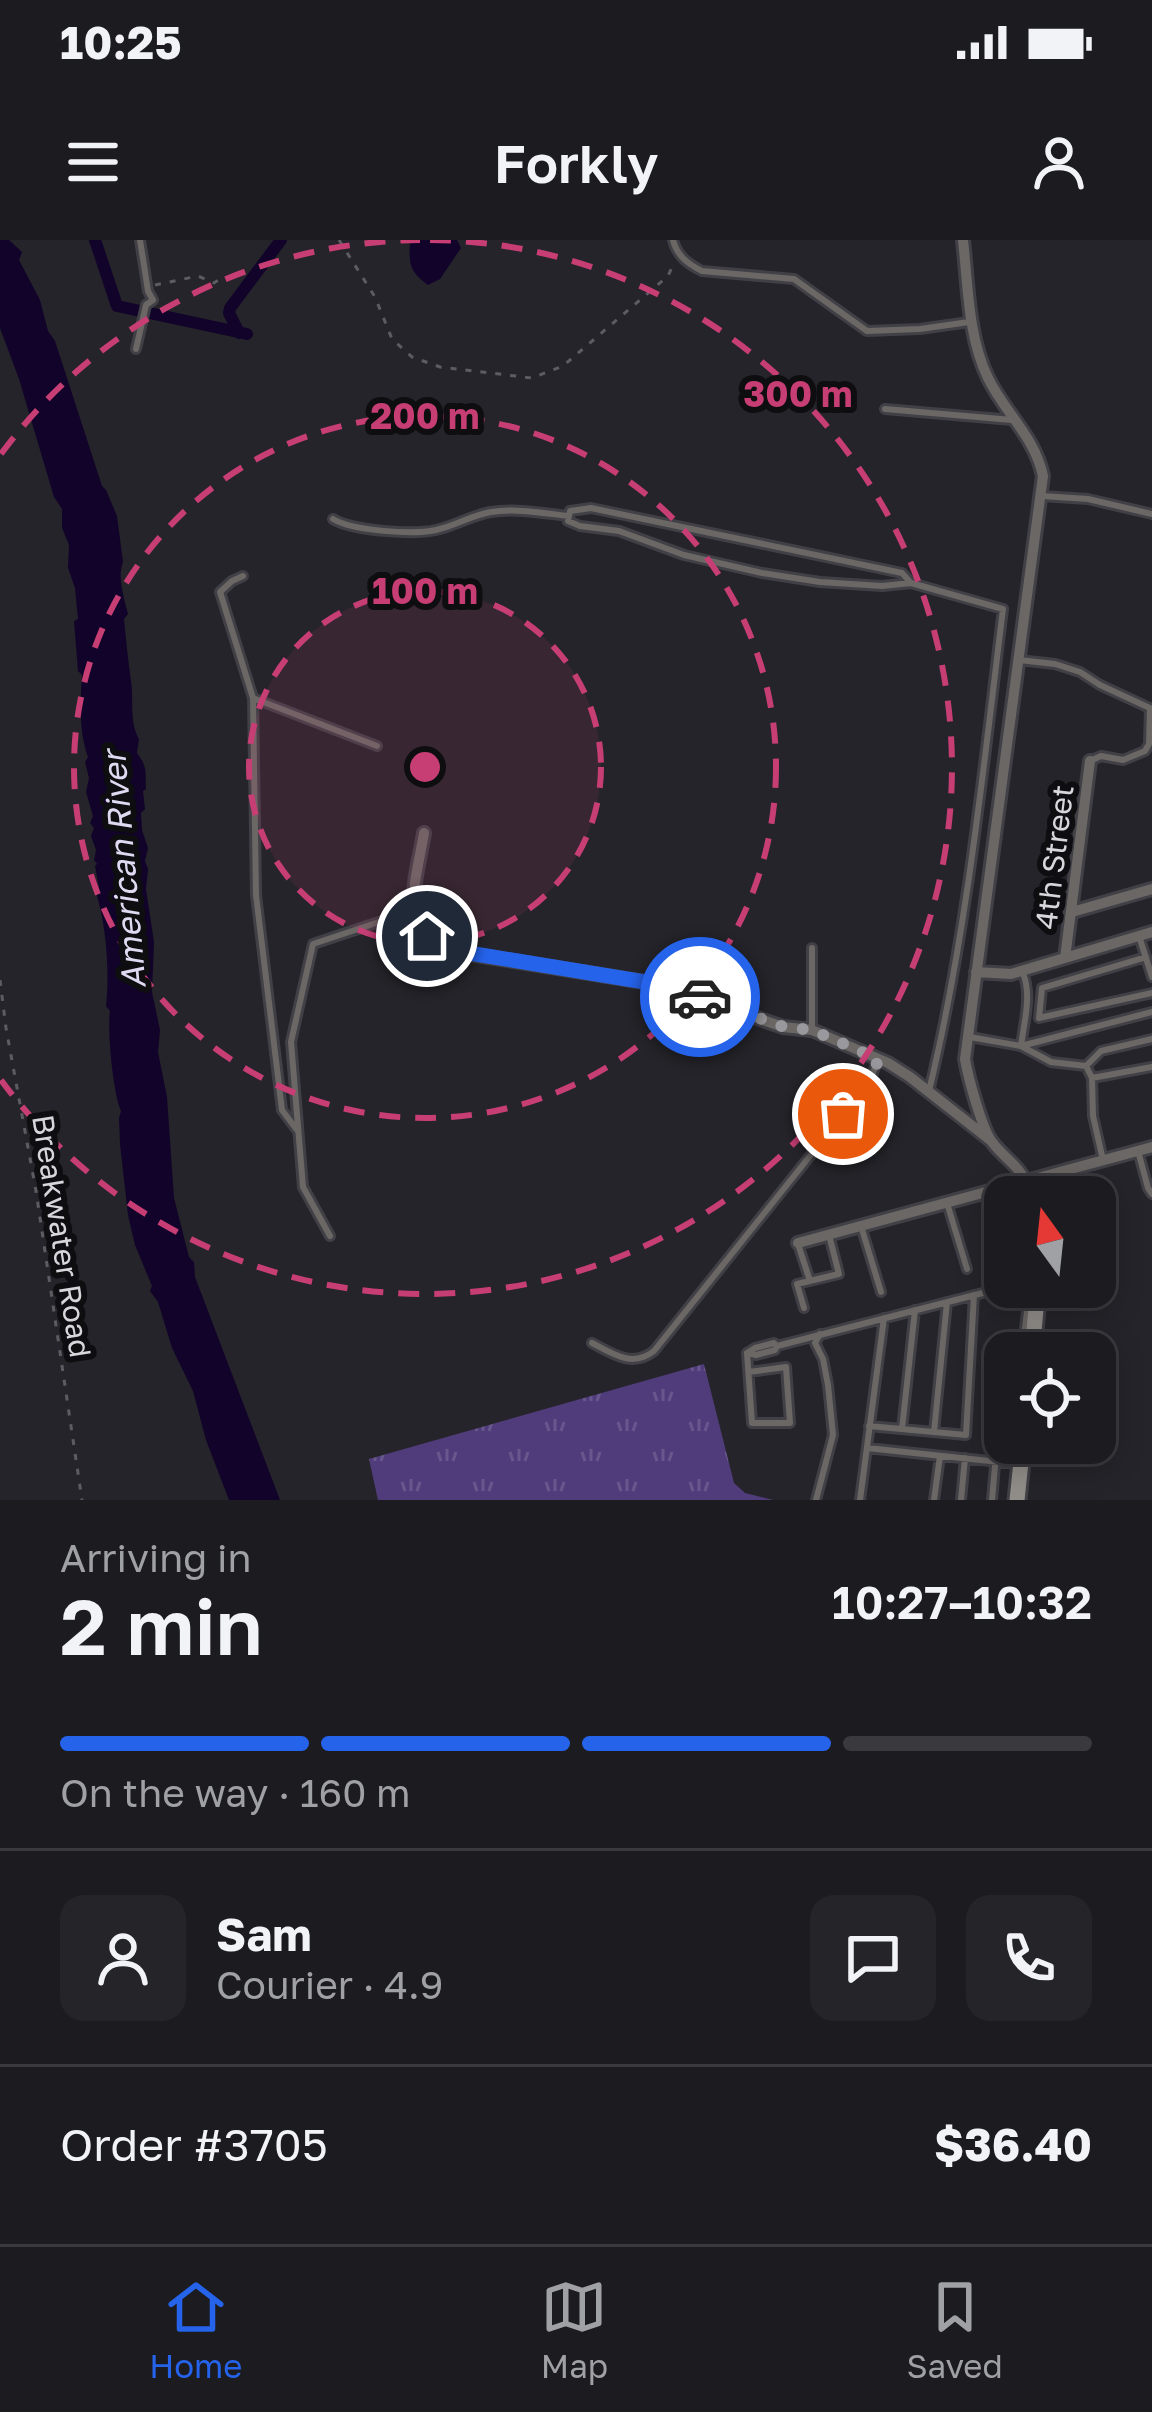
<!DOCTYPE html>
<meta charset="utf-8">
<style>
:root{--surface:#1c1b20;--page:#252429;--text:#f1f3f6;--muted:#a0a1a5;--line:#3a393e;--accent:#2563eb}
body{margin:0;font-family:"Golos Text",sans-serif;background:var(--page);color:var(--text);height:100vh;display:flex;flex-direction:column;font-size:45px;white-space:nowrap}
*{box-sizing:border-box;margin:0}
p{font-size:39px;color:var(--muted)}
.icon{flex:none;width:66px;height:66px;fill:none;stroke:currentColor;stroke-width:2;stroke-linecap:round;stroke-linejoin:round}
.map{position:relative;height:1260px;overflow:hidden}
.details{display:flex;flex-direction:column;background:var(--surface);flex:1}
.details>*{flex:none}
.needle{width:78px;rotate:345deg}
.controls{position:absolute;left:984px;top:936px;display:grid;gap:24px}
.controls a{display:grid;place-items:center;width:132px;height:132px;border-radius:24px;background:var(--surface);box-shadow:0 6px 30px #0003,0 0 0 3px var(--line);font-size:60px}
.pin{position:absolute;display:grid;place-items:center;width:102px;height:102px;color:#fff;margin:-51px;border:6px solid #fff;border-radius:50%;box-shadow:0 3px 12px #0007}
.courier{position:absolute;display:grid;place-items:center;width:120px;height:120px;margin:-60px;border:9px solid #2563eb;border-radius:50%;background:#fff;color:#222;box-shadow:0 3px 15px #0007}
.head em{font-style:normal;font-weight:600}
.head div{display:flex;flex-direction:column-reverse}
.head{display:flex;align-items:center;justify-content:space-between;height:204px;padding:0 60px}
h1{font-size:78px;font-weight:600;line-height:90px}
.bar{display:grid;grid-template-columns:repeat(4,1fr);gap:18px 12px;align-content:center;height:144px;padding:0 60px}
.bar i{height:15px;border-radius:9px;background:var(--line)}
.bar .current{background:var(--accent)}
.bar p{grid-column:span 4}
.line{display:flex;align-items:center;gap:30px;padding:0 60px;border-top:3px solid var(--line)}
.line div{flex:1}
.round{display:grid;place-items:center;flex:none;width:126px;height:126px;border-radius:24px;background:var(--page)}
.status{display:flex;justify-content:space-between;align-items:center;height:84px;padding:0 60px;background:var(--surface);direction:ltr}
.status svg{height:33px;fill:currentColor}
header{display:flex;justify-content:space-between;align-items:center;height:156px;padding:0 60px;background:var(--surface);font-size:54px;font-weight:600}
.dock{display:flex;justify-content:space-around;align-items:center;height:168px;border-top:3px solid var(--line);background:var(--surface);font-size:33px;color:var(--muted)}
.dock a{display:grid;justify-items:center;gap:6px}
.dock .current{color:var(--accent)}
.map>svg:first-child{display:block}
.grass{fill:url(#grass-tufts)}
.water{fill:#12032a}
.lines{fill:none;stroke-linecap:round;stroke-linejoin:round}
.canal{stroke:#12032a;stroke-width:12}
.lane-casing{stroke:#414046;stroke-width:12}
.street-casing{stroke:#414046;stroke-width:16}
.secondary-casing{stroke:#414046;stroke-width:21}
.path{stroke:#5d5c62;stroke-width:3;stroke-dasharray:6 9;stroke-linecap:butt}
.lane{stroke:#6a6765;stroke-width:6}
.street{stroke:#6a6765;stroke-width:10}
.secondary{stroke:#918d89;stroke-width:15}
.done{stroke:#99989c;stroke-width:12;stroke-dasharray:0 21.6}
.route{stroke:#2563eb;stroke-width:15}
.ring{fill:none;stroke:#c63e74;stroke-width:6;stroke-dasharray:21 15}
.labels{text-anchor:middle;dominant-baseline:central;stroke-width:12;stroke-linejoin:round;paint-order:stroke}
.street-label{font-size:30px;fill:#d7d6da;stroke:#0e0d10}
.water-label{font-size:33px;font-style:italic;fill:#dfdaf1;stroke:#0e0d10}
.centre{fill:#c63e74;stroke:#0e0d10;stroke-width:6}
.ring-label{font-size:36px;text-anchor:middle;font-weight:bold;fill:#c63e74;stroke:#0e0d10;stroke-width:12;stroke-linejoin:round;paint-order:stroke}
</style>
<div class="status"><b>10:25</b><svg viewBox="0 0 49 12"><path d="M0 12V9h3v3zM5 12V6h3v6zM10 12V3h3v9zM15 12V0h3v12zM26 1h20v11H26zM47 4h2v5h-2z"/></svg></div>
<header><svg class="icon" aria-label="menu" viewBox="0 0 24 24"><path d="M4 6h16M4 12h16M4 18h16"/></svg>Forkly<svg class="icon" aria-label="person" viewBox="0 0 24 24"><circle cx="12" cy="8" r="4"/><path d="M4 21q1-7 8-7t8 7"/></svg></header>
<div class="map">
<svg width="1152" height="1260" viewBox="0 0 1152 1260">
<defs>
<pattern id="grass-tufts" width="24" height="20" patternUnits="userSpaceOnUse" patternTransform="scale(3)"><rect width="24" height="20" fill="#503c7b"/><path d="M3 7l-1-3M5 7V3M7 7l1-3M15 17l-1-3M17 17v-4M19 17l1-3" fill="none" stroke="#68578d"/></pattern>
</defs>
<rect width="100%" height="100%" fill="#25242a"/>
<path class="grass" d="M704,1124L734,1243L745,1253L773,1260H378L369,1219Z"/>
<path class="water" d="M0,0H9L22,12L19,20L40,60L48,91L55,101L102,246L106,250L117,276L123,322C117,337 124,358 128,374L124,379C126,400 128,420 131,441C134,460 129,481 139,499L137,513C148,528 145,531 146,549L143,551L145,569L141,573L142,590L148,608L145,621L148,629L146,649L154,702L152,752L160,790L158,812L167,857L174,958L189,1017L194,1022L195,1037L280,1260H229L206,1200L193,1151L172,1108L158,1062L150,1051L152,1046L135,1005L128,975L120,904L119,878L121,871C113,853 107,790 110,771L106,766C110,730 106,685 96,652L99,648L95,626L97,624L94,620L96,610L91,596L94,588L90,583L93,576L86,552L89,538L85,522L88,517C79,492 80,461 82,435L78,431L74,381L78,379L75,348L68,328L69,305L62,288V269L54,257L19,139L0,88Z
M410,0H457L461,8L440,39L428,45C409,31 409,24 410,0Z"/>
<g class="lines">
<path class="canal" d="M95,0L117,66L247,94
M239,93L229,73L230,68L281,0"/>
<defs>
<path id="lane" d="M673,0C677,16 688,24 702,31L794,39L867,91L920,89L969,82
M136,109L146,65L153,60L148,51L140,0
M885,169L1012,180
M1042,256L1088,259L1152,274
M333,279C353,291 413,295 436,290C455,286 472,275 491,272C516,268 543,273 568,276
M243,336L232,341L220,352L253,458L256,655L282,870L297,890
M911,343L902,333L591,268L570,271L568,281L580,286L619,291L684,315L762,333L820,342L882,346L911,343L1003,369C983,530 967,693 929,851
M1019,420L1055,424L1080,432L1100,445L1152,469
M253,458L377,506
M1090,521L1101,516L1123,520L1145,511L1149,504L1150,468
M1139,696L1152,737
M812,708V790
M1146,717L1042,748L1039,778L1152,753
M970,797L1021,806L1051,822L1086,826L1092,838L1093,876L1103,920
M1021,806L1152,772
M1021,806C1024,782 1032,756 1023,733
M1086,826L1101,811L1152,799
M1092,838L1152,827
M1138,911L1148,948L1152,954
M947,963L967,1029
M861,986L881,1052
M330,996L303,947L291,802L313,704L415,670
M798,1004L810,1041
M804,1068L797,1044L839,1034L829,995
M592,1103C613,1114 632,1128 654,1111L870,841L878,819
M747,1113L755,1108L774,1103L777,1106L1006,1047
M747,1113L752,1183H790L786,1127L749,1132
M748,1113L756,1115L775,1110L777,1106
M1022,1113L1030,1047
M869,1186L966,1195L974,1055
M902,1189L915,1070
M934,1192L947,1062
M867,1208L1018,1224
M816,1260L833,1195L828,1145L823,1119L815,1103L820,1094
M860,1260L884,1078
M934,1260L940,1216
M961,1260L965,1218
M992,1260L1005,1113"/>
<path id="street" d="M963,0C968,45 968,97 988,138C1005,173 1035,197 1043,236L965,819C968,837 982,889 992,902C1009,924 1024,926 1030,957
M424,593C416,642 397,684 451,711L663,745L783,787L812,790L888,823L910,837L989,899
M1072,672L1152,649
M1065,718L1090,521
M976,732L1011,734L1152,692
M798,1003L1152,907"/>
<path id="secondary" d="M1032,1113L1038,1047
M1017,1260L1023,1203"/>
</defs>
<use href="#lane" class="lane-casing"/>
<use href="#street" class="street-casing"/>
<use href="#secondary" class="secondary-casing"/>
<path class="path" d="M339,0L375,57L392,99L412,117L440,127L532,138L563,126L668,36L674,23
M155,45L198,36L214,43L224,36
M0,740L6,788L36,951L82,1260"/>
<use href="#lane" class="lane"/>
<use href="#street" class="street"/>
<use href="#secondary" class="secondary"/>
</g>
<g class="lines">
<path class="done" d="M700,757L784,787L812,790L878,819L873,837L843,874"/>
<path class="route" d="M427,696L451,710L663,745L700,757"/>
</g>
<circle cx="425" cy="527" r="176" fill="#c63e74" fill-opacity=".12"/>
<g class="ring">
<circle cx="425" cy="527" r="176"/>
<circle cx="425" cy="527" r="351"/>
<path d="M1 214A527 527 0 0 1 420 0M430 0A527 527 0 1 1 1 840"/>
</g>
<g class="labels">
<g class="street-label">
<text transform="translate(1054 617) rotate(-83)">4th Street</text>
<text transform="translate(62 996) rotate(81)">Breakwater Road</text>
</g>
<g class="water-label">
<text transform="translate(123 630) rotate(-95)">American River</text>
</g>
</g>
<circle cx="425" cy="527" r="18" class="centre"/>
<g class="ring-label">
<text x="798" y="167">300 m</text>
<text x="425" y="189">200 m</text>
<text x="425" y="364">100 m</text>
</g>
</svg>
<div class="controls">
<a><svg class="needle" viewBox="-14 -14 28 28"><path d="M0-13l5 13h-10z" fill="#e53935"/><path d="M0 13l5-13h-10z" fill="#a0a1a5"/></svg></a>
<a><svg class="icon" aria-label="locate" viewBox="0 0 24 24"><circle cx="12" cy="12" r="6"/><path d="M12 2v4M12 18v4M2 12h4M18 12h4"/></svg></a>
</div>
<div class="pin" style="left:843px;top:874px;background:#ea580c"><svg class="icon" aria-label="bag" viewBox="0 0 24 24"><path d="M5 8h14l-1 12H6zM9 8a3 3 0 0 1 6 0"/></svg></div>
<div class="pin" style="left:427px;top:696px;background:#1f2937"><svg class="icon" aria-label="home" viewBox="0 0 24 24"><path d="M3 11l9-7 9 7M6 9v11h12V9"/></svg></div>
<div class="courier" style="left:700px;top:757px"><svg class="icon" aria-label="car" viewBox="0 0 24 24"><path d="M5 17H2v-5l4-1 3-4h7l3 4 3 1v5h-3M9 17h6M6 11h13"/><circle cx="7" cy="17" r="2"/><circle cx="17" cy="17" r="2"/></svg></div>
</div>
<section class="details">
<div class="head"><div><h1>2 min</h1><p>Arriving in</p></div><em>10:27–10:32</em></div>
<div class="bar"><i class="current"></i><i class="current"></i><i class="current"></i><i></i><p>On the way · 160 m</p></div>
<div class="line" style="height:216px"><a class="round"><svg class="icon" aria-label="person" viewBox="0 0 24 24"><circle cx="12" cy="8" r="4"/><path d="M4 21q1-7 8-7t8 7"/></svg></a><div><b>Sam</b><p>Courier · 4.9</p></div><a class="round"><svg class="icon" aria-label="chat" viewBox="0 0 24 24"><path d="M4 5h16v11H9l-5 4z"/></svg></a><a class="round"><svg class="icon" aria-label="phone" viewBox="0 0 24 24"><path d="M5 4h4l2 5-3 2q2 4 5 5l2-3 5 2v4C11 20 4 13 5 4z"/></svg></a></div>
<div class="line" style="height:156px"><div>Order #3705</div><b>$36.40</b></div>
</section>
<nav class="dock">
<a class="current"><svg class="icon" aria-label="home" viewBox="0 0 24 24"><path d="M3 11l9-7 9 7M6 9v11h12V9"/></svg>Home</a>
<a><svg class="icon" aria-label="map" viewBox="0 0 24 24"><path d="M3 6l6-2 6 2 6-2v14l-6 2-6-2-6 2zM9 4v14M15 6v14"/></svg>Map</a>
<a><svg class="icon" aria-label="saved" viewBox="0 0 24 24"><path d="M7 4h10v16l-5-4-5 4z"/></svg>Saved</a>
</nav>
